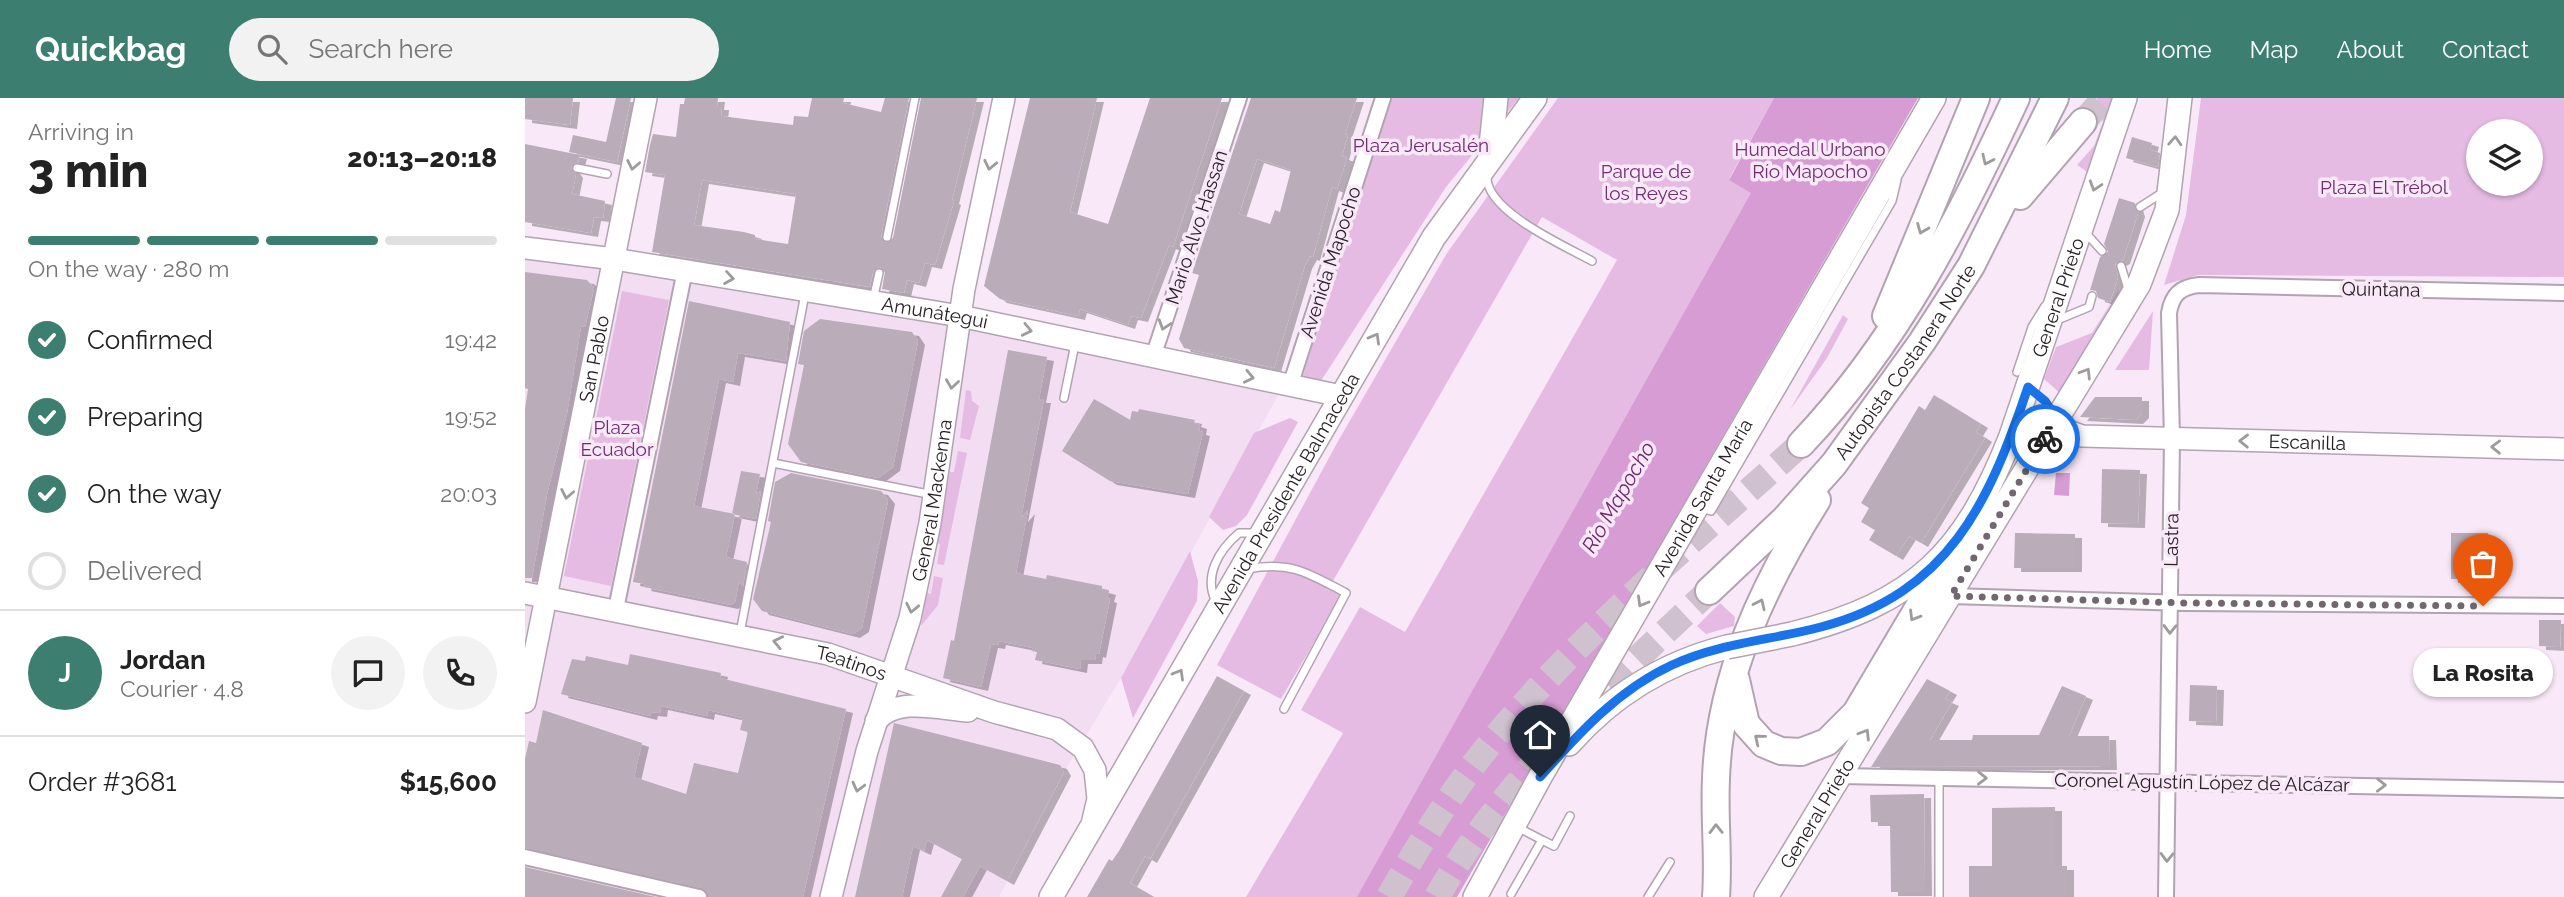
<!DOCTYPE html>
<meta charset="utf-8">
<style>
:root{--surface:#fff;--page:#f2f2f2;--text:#222;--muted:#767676;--line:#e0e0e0;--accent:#3c7f71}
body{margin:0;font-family:Raleway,sans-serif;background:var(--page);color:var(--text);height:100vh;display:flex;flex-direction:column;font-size:26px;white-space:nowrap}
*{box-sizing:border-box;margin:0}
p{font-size:23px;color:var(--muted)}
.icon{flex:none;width:38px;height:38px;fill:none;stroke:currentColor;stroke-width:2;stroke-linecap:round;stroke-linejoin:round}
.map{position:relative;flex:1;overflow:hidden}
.drawer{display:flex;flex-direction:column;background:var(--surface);width:525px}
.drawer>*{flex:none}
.fabs{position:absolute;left:1941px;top:21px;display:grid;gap:14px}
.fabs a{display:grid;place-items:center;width:77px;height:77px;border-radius:50%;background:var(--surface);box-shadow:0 2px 5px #0004;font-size:35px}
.pin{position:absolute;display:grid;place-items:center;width:60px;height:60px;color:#fff;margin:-72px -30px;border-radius:50% 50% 50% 0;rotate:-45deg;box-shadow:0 0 7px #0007}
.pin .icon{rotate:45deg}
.courier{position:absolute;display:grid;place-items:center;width:70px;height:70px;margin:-35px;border:5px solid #1a73e8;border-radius:50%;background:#fff;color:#222;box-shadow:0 2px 9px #0007}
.bubble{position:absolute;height:49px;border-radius:24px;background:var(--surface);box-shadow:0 2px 5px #0004;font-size:23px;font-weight:800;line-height:49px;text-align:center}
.overview em{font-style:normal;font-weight:800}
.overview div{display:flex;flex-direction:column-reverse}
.overview{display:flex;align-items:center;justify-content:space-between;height:119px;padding:0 28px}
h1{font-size:46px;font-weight:800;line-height:52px}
.bar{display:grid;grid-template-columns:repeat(4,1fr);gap:10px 7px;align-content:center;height:84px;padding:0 28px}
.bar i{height:9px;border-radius:5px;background:var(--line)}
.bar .selected{background:var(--accent)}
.bar p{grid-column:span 4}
.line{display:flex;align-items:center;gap:18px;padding:0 28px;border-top:2px solid var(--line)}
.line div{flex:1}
.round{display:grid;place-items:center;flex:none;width:74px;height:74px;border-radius:37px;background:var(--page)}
ol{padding:0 28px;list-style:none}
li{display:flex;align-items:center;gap:21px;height:77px}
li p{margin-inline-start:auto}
li .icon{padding:7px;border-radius:50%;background:var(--accent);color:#fff;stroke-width:4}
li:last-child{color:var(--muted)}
li i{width:38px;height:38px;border:4px solid var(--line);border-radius:50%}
header{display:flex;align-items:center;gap:42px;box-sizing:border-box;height:98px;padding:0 35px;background:var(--accent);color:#fff}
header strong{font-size:33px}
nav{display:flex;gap:38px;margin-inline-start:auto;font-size:24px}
.search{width:490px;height:63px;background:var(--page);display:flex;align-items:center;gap:18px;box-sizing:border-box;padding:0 24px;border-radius:38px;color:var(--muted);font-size:26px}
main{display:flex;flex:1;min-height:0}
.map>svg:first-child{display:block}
.built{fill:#f3ddf2}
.green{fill:#e5bbe3;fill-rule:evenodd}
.water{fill:#d89cd5}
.building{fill:#bbacba;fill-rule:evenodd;filter:url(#shadow)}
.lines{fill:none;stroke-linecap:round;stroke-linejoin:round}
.highway-tunnel{stroke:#cfc1ce;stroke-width:26;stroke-dasharray:26 13;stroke-linecap:butt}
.lane-casing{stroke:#b2a3b1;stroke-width:10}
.street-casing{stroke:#b2a3b1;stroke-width:18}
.secondary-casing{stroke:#b2a3b1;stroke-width:24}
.primary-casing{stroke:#b2a3b1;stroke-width:26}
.highway-casing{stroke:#b2a3b1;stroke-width:30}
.lane{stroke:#fff;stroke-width:7}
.street{stroke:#fff;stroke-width:14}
.secondary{stroke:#fff;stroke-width:21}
.primary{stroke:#fff;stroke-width:23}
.highway{stroke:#fff;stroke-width:26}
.primary-bridge-casing{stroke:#b2a3b1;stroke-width:26;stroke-linecap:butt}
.primary-bridge{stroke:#fff;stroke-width:23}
.oneway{stroke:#9e9b9d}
.done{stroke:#706770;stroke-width:7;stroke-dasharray:0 12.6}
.route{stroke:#1a73e8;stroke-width:9}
.labels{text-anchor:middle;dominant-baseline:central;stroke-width:7;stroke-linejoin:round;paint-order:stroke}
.park-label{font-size:19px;fill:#722c71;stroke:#f9e9f8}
.street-label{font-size:19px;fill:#272126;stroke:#f9e9f8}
.water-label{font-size:21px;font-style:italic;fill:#6c266b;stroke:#f9e9f8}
</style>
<header>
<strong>Quickbag</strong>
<div class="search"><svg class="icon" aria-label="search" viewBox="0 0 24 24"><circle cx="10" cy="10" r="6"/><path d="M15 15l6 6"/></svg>Search here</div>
<nav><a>Home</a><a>Map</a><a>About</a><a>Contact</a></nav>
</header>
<main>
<section class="drawer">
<div class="overview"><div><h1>3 min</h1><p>Arriving in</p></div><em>20:13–20:18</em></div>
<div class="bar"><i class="selected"></i><i class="selected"></i><i class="selected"></i><i></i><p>On the way · 280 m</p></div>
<ol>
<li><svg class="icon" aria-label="check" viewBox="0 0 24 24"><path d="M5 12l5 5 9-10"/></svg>Confirmed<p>19:42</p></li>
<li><svg class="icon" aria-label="check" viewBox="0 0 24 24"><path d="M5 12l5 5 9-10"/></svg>Preparing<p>19:52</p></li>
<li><svg class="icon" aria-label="check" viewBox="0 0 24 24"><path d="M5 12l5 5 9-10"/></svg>On the way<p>20:03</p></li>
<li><i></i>Delivered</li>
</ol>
<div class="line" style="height:126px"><b class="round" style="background:var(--accent);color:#fff">J</b><div><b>Jordan</b><p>Courier · 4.8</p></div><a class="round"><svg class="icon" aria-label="chat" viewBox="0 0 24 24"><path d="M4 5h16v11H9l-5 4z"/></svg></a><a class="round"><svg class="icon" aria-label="phone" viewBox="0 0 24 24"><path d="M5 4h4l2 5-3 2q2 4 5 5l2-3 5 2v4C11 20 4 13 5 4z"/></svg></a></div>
<div class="line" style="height:91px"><div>Order #3681</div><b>$15,600</b></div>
</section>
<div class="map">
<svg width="2039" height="799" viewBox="0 0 2039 799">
<defs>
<filter id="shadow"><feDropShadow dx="7" dy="4" stdDeviation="0" flood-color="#0004"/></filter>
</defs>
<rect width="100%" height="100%" fill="#f9e9f8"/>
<path class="built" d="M0,142L210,168L298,183L310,182V185L379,195L764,278L596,580L539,674L474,799H0Z"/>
<path class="green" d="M861,0H994L921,89L796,283L777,281Z
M1033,0H1249L1204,81L1391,0L930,799H721L818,635L776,612L835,509L880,534L1092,162L1017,119L804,490L816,498L756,601L692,567L812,345L922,155Z
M1572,0H1588L1564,75L1552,67L1569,48L1578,24Z
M1676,0H2039V179L1673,177L1639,187L1661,117ZM1953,33H2006V86H1953Z
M1598,192L1537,297L1519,281L1531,249L1567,235L1593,194Z
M97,193L144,202L86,488L39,478Z
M1628,213L1624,272H1590Z
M1318,217L1323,221L1302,260L1265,312Z
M441,292L446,293L447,303L454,308L445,342L435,340Z
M765,320L773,324L722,417L711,428L698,432L684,419L729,335Z
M433,353L442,355L419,467L412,466L415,446L412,445L425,374H429Z
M665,453L673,483L672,503L608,620L596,580Z
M409,478L418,480L413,507L396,528L402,495L406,496Z
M1195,505L1210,519L1209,528L1181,536L1172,528Z"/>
<path class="water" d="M1249,0H1393L932,799H832L1226,95L1204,82Z
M1531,375H1545L1544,398L1529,397Z"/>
<path class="building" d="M0,0H48L45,27L0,21Z
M91,0H106L92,64L44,54L48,37L81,44Z
M160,0H193L192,8H197L196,18L268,27L269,18L283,19L287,0H319L318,5L356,14L360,0H384L356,138L361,145L368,140L396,0H452L427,102L429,103L410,167L400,165L394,185L382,182L379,195L357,191L360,174L355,169L348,173L345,189L127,154L140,77L120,74L125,47L128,36L151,39L155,6H159ZM177,82L271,96L263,146L230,141V137L219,134L169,127Z
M505,0H572L545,114L583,126L625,0H697L648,149L644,147L616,220L606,218L603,227L555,211L553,218L475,201L459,188Z
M726,0H832L820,36L823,37L817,58L822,60L812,91L807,89L788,159L785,158L780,167L749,270L659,250L654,241L674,177L667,175ZM732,61L766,72L755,114L750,112L745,126L714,116Z
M1607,39L1627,45L1625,52L1635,55L1633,69L1601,60Z
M0,46L55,57L53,64L46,69L51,76L47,96L80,103L78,120L69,119L66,135L0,124Z
M1594,100L1610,105L1613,115L1598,162L1590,166L1593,179L1585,204L1573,200L1571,193L1565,192L1575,159L1583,154L1579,146Z
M0,174L62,182L69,190L60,229L56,228L42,315L22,396L7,480H0V311L3,291L0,290Z
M164,203L265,224L261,263L213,255L208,284L194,281L169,408L210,416L201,459L222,464L218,488L214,483L210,504L206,507L119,489L120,486L108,484Z
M295,221L387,234L393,243L368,369L353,380L276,364L263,346L279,267L273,266L279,233Z
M483,252L522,259L514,301H519L496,420L503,412L491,475L521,481L522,477L577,488V491L584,493L582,500L585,501L574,556L571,555L570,562H556L555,571L510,562L512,554L507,553L508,550L474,543L473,547L466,546L456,589L418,580L426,542L429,543Z
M1409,297L1456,326L1451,334L1460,340L1396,445L1384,438L1371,458L1344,442L1350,432L1336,424L1344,410L1336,405L1394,308L1400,312Z
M1570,299H1617V316L1611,322L1555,319Z
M569,301L605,322L607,313L613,314L614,311L670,322L669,325L675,327L674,333L678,334L663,396L585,383L537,353Z
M1577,371L1615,372L1613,426L1576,425Z
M216,373L235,376L231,396L236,393L231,421L207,416Z
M266,375L356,393L363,402L337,530L328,536L237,513L228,501L246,424L243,423L250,384Z
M1490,435L1550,436V470H1489Z
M1926,435H1963V481H1926Z
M2014,522H2036L2035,549L2014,548Z
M105,556L196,575L195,580L321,611L278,799H183L176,790L0,750V661L4,643L11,645L18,612L117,645L109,679L161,696L169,665L213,675L223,634L215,632L218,620L183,612L182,618L136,608L135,615L126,614L125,618L36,596L47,561L60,563L61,558L103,567Z
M692,578L719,593L625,761L620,758L605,785L629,799H562L584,761L587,763L594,753Z
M1402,581L1425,593L1420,601L1427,604L1405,642H1447L1448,637H1514L1537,588L1561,598L1544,638H1584L1585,668L1346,669Z
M1665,587L1692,588L1691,624L1664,623Z
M369,625L535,667L539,674L482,783L455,768L438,799H416L437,761L402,742L399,753L388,748L377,799H330Z
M1399,696L1400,794H1366L1365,724H1346L1345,697Z
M1530,709V768H1542V799H1444V768H1467V710Z
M0,769L131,799H0Z"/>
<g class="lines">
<path class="highway-tunnel" d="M1558,24L1580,0
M864,799C896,743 931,686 973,636C1063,529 1173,439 1276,346
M912,799C980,680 1085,586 1184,493"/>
<defs>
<path id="lane" d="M52,70L82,76
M962,78C960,113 1040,148 1067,163
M1615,109L1640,93
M1559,133L1577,153
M362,139L390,0
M1596,168L1604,194
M348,202L354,175
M1530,223L1564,209L1567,198
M1492,274L1507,229L1520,208
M539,300L550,246
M248,365L408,397
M1176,410L1186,413L1367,103L1372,82
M722,471C767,463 783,475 821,495L759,611
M691,504C678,478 694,452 714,435H734
M215,535L280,196
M1414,680V799
M992,729L1017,742
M986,796L1017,742L1029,748L1045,718
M1123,799L1145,764"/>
<path id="street" d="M628,259L714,0
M765,288L858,0
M1426,498L1662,505L2039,508
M91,511L160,172
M1315,678L2039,692
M0,759L174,799
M1641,799L1647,341L1644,215C1647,197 1655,189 1674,187L2039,195"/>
<g id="secondary">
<path id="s1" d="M0,150L89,161L435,218L816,298"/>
<path id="s2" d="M1532,322L1541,332L1557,338L2039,351"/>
<path id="s3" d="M0,495L303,556L469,614L532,631L558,650L570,672L573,701L568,722"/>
<path id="s4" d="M0,604L121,0"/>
<path d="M351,623C372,598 414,611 443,613"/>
<path id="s5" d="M306,799L342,653L385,520L405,425L439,191L479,0"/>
</g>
<g id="primary">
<path d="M965,57L971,0"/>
<path id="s6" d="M1267,536C1391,505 1440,455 1486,338L1600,0"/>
<path d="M1044,646C1087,597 1139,565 1202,549"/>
<path id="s7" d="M526,799L909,139L1010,0"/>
<path id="s8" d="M950,799L1015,679L1409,0"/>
<path id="s9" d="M1241,799L1614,186L1642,112L1655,0"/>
</g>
<g id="highway">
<path d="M1495,98L1558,24"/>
<path d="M1361,218L1451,0"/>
<path d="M1276,346C1372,245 1433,125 1491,0"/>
<path id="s10" d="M1184,493L1260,421L1309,366L1397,244L1446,168L1530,0"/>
<path d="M1211,582L1221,626L1239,646L1256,653L1276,654L1302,644L1331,615L1436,438"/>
<path d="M1191,799C1194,760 1189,720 1191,681C1194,580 1239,486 1292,402"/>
</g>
</defs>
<use href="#lane" class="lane-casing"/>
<use href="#street" class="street-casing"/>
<use href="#secondary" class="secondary-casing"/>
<use href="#primary" class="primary-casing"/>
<use href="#highway" class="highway-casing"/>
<use href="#lane" class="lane"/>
<use href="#street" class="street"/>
<use href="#secondary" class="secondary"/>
<use href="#primary" class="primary"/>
<use href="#highway" class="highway"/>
<defs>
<path id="primary-bridge" d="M1202,549L1267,536"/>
</defs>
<use href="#primary-bridge" class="primary-bridge-casing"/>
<use href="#primary-bridge" class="primary-bridge"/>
</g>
<defs><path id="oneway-chevron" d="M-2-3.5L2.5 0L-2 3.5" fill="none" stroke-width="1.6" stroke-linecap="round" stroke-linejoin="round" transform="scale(1.75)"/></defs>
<g class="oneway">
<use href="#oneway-chevron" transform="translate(1650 43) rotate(-87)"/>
<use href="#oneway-chevron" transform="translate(1462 62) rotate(115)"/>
<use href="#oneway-chevron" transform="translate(108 67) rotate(101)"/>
<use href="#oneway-chevron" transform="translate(465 67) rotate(102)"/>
<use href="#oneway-chevron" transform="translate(1570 88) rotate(108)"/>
<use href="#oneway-chevron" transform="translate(1397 131) rotate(112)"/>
<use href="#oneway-chevron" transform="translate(204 180) rotate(9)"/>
<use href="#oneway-chevron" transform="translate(639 227) rotate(108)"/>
<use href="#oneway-chevron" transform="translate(502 232) rotate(12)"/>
<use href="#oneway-chevron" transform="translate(850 240) rotate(-60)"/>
<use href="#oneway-chevron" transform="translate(1561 275) rotate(-58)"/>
<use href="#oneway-chevron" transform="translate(724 279) rotate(12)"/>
<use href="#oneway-chevron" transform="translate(427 286) rotate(98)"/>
<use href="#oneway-chevron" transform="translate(1719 343) rotate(-179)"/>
<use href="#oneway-chevron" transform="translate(1971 349) rotate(-179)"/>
<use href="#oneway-chevron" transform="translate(42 396) rotate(101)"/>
<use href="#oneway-chevron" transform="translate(1117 504) rotate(120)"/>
<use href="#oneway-chevron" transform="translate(1235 506) rotate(-65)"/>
<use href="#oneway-chevron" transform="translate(387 510) rotate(102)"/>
<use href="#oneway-chevron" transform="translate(1389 518) rotate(121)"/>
<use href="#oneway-chevron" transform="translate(1645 531) rotate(91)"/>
<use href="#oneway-chevron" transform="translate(253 544) rotate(-168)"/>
<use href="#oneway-chevron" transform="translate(654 576) rotate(-60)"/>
<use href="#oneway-chevron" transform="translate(1340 636) rotate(-58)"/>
<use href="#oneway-chevron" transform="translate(1234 641) rotate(-141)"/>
<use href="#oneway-chevron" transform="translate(1457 680) rotate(1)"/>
<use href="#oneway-chevron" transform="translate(1856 687) rotate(1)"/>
<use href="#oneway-chevron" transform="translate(333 689) rotate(104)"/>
<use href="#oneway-chevron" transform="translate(1191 731) rotate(-91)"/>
<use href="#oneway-chevron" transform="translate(1642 759) rotate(91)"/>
</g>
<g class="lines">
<path class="done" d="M1520,341L1426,498L1662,505L1958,508"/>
<path class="route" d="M1015,679C1054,635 1093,592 1147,567C1194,545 1247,542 1296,529C1424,495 1464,405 1503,289L1520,303L1532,322L1520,341"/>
</g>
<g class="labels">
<g class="park-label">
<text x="896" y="47">Plaza Jerusalén</text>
<text x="1285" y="51">Humedal Urbano<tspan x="1285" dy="22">Río Mapocho</tspan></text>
<text x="1121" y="73">Parque de<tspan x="1121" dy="22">los Reyes</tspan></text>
<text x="1859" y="89">Plaza El Trébol</text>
<text x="92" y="329">Plaza<tspan x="92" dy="22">Ecuador</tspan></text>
</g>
<g class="street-label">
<text transform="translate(671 129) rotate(-72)">Mario Alvo Hassan</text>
<text transform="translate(805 164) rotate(-72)">Avenida Mapocho</text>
<text transform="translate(1856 191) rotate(1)">Quintana</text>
<text stroke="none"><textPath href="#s6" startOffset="457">General Prieto</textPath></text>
<text stroke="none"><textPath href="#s1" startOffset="415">Amunátegui</textPath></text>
<text stroke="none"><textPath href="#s4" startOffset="350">San Pablo</textPath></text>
<text stroke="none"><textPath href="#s10" startOffset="303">Autopista Costanera Norte</textPath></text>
<text stroke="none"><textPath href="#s2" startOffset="256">Escanilla</textPath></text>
<text stroke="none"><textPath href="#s7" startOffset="467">Avenida Presidente Balmaceda</textPath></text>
<text stroke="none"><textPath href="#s8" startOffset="460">Avenida Santa María</textPath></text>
<text stroke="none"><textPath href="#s5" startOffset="410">General Mackenna</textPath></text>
<text transform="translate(1646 442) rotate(-89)">Lastra</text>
<text stroke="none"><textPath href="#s3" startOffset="334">Teatinos</textPath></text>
<text transform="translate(1677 684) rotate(1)">Coronel Agustín López de Alcázar</text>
<text stroke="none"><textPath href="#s9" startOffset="98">General Prieto</textPath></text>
</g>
<g class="water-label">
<text transform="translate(1093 399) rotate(-60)">Río Mapocho</text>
</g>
</g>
</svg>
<div class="fabs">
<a><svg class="icon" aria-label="layers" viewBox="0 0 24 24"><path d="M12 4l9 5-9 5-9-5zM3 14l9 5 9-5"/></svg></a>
</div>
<div class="pin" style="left:1958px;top:508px;background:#ea580c"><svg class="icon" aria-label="bag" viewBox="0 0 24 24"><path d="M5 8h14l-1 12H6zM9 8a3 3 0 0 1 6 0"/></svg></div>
<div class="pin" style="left:1015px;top:679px;background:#1f2937"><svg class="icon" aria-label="home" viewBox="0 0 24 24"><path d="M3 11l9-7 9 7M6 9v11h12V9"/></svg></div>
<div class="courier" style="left:1520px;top:341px"><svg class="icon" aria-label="bike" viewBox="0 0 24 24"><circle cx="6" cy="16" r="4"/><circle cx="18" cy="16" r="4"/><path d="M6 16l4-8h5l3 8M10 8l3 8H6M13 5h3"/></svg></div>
<div class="bubble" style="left:1888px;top:550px;width:140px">La Rosita</div>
</div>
</main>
